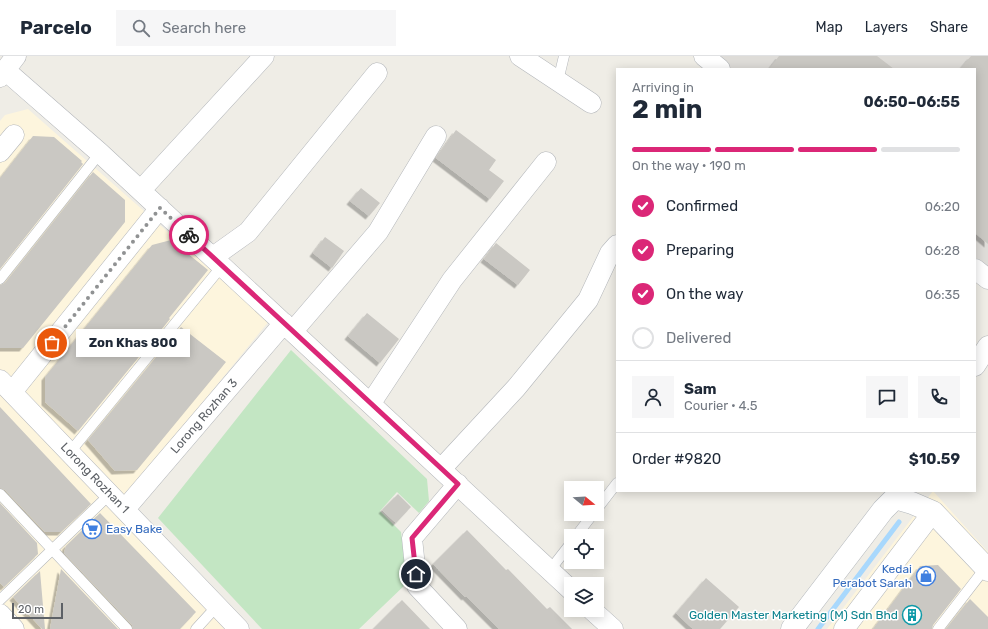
<!DOCTYPE html>
<meta charset="utf-8">
<style>
:root{--surface:#fff;--page:#f6f6f7;--text:#1f2937;--muted:#747a83;--line:#e0e1e3;--accent:#db2777}
body{margin:0;font-family:Rubik,sans-serif;background:var(--page);color:var(--text);height:100vh;display:flex;flex-direction:column;font-size:15px;white-space:nowrap}
*{box-sizing:border-box;margin:0}
p{font-size:13px;color:var(--muted)}
.icon{flex:none;width:22px;height:22px;fill:none;stroke:currentColor;stroke-width:2;stroke-linecap:round;stroke-linejoin:round}
.map{position:relative;flex:1;overflow:hidden}
.details{position:absolute;left:616px;top:12px;width:360px;height:424px;display:flex;flex-direction:column;background:var(--surface);border-radius:0px;box-shadow:0 2px 10px #0003}
.details>*{flex:none}
.needle{width:26px;rotate:108deg}
.controls{position:absolute;left:564px;top:425px;display:grid;gap:8px}
.controls a{display:grid;place-items:center;width:40px;height:40px;border-radius:0px;background:var(--surface);box-shadow:0 2px 10px #0003;font-size:20px}
.scale{position:absolute;left:12px;bottom:10px;width:51px;box-sizing:border-box;padding-left:4px;border:2px solid #5d6166;border-top:0;font-size:11px;line-height:14px;white-space:nowrap;color:#5d6166;-webkit-text-stroke:3px #fff;paint-order:stroke}
.pin{position:absolute;display:grid;place-items:center;width:34px;height:34px;color:#fff;margin:-17px;border:2px solid #fff;border-radius:50%;box-shadow:0 1px 4px #0007}
.courier{position:absolute;display:grid;place-items:center;width:40px;height:40px;margin:-20px;border:3px solid #db2777;border-radius:50%;background:#fff;color:#222;box-shadow:0 1px 5px #0007}
.bubble{position:absolute;height:28px;border-radius:0px;background:var(--surface);box-shadow:0 2px 10px #0003;font-size:13px;font-weight:700;line-height:28px;text-align:center}
.head em{font-style:normal;font-weight:700}
.head div{display:flex;flex-direction:column-reverse}
.head{display:flex;align-items:center;justify-content:space-between;height:68px;padding:0 16px}
h1{font-size:26px;font-weight:700;line-height:30px}
.bar{display:grid;grid-template-columns:repeat(4,1fr);gap:6px 4px;align-content:center;height:48px;padding:0 16px}
.bar i{height:5px;border-radius:3px;background:var(--line)}
.bar .active{background:var(--accent)}
.bar p{grid-column:span 4}
.line{display:flex;align-items:center;gap:10px;padding:0 16px;border-top:1px solid var(--line)}
.line div{flex:1}
.round{display:grid;place-items:center;flex:none;width:42px;height:42px;border-radius:0px;background:var(--page)}
ol{padding:0 16px;list-style:none}
li{display:flex;align-items:center;gap:12px;height:44px}
li p{margin-inline-start:auto}
li .icon{padding:4px;border-radius:50%;background:var(--accent);color:#fff;stroke-width:4}
li:last-child{color:var(--muted)}
li i{width:22px;height:22px;border:2px solid var(--line);border-radius:50%}
header{display:flex;align-items:center;gap:24px;box-sizing:border-box;height:56px;padding:0 20px;background:var(--surface);border-bottom:1px solid var(--line)}
header strong{font-size:19px}
nav{display:flex;gap:22px;margin-inline-start:auto;font-size:14px}
.search{width:280px;height:36px;background:var(--page);display:flex;align-items:center;gap:10px;box-sizing:border-box;padding:0 14px;border-radius:0px;color:var(--muted);font-size:15px}
.map>svg:first-child{display:block}
.commercial{fill:#fdf5dd}
.industrial{fill:#dedcd8}
.green{fill:#c3e6c3}
.lines{fill:none;stroke-linecap:round;stroke-linejoin:round}
.stream{stroke:#a8d8fd;stroke-width:5}
.building{fill:#cac8c3;filter:url(#shadow)}
.lane-casing{stroke:#b3b6ba;stroke-width:11}
.street-casing{stroke:#b3b6ba;stroke-width:21}
.secondary-casing{stroke:#b4b8bd;stroke-width:23}
.lane{stroke:#fff;stroke-width:10}
.street{stroke:#fff;stroke-width:20}
.secondary{stroke:#fff;stroke-width:22}
.done{stroke:#909293;stroke-width:4;stroke-dasharray:0 7.2}
.route{stroke:#db2777;stroke-width:5}
.labels{text-anchor:middle;dominant-baseline:central;stroke-width:3;stroke-linejoin:round;paint-order:stroke}
.street-label{font-size:12px;fill:#5d6166;stroke:#fff}
.shop-label{font-size:12px;fill:#366cbe;stroke:#fff;text-anchor:start}
.culture-label{font-size:12px;fill:#0d838f;stroke:#fff;text-anchor:end}
</style>
<header>
<strong>Parcelo</strong>
<div class="search"><svg class="icon" aria-label="search" viewBox="0 0 24 24"><circle cx="10" cy="10" r="6"/><path d="M15 15l6 6"/></svg>Search here</div>
<nav><a>Map</a><a>Layers</a><a>Share</a></nav>
</header>
<div class="map">
<svg width="988" height="573" viewBox="0 0 988 573">
<defs>
<filter id="shadow"><feDropShadow dx="-3.5" dy="3.5" stdDeviation="0" flood-color="#0004"/></filter>
</defs>
<rect width="100%" height="100%" fill="#efede6"/>
<path class="commercial" d="M28,53L269,265L114,455L227,573H3L0,570V65L5,59Z
M933,435L988,496V573H827Z"/>
<path class="industrial" d="M716,0H988V211L975,201V13H732Z"/>
<path class="green" d="M291,294L427,423L429,445L419,457L397,436L380,455L401,476L407,527L359,573H262L158,462Z"/>
<g class="lines">
<path class="stream" d="M818,573L899,466"/>
</g>
<path class="building" d="M779,0H877L894,13H769Z
M971,0H988V188L975,177V13H960Z
M456,74L496,104L489,114L504,125L490,143L436,102Z
M33,80L54,81L82,105L81,106L83,108L0,213V122Z
M93,116L125,144V166L23,292H0V229L5,227Z
M361,132L380,147L369,160L350,145Z
M325,181L344,195L332,212L313,197Z
M171,184L208,214L169,262L170,263L78,375L45,346V321L152,189Z
M496,187L530,214L518,229L484,203Z
M367,257L399,283L380,307L348,280Z
M181,271L226,306L137,414L115,415L88,384Z
M0,351L91,448L61,476H45L5,434L0,432Z
M398,438L411,451L396,467L382,454Z
M0,447L37,487L38,498L4,531L0,527Z
M100,457L196,556L180,573H133L132,569L64,497L66,490Z
M467,474L506,514L508,513L547,553L550,551L572,573H499L466,540L465,541L433,508Z
M938,509L961,533L933,569L932,573H873L920,510Z
M61,513L118,573H50Z
M40,515L45,573H42L13,541Z
M706,522L739,551L720,573H693L676,557Z
M970,543L988,561V573H946Z
M402,544L430,573H373Z"/>
<g class="lines">
<defs>
<path id="lane" d="M558,25L564,0
M0,223L100,97
M70,396L222,210
M0,438L127,573
M597,453L617,427
M576,480L593,458
M550,514L571,487
M0,544L109,439
M196,573L217,550
M938,573L986,511"/>
<path id="street" d="M520,0L591,47
M704,0L720,13
M5,14L100,97L571,534
M0,21L16,0
M0,96L14,79
M141,134L264,0
M213,201L248,176L377,17
M975,213L988,223
M293,275L378,176L436,80
M975,310L988,290
M0,324L239,573
M12,336L160,152
M371,347L452,224L546,106
M441,413L516,332L588,244L610,197L617,189
M125,453L284,267
M592,554L613,573
M0,558L14,573
M457,573L417,530L412,482L458,428
M844,573L933,456"/>
<path id="secondary" d="M792,573L883,454L895,442L912,447L933,456L988,514"/>
</defs>
<use href="#lane" class="lane-casing"/>
<use href="#street" class="street-casing"/>
<use href="#secondary" class="secondary-casing"/>
<use href="#lane" class="lane"/>
<use href="#street" class="street"/>
<use href="#secondary" class="secondary"/>
</g>
<g class="lines">
<path class="done" d="M52,287L160,152L189,179"/>
<path class="route" d="M189,179L458,428L412,482L416,518"/>
</g>
<defs>
<symbol id="supermarket-ring" viewBox="-11 -11 22 22"><circle r="9.5" fill="#fff" stroke="#3f7fe0" stroke-width="1.5"/><path d="M-6-5.5h2.5l.6 2H6L4.5 2H-2.5L-4.4-4H-6ZM-1.5 3.2a1.3 1.3 0 1 0 .1 0ZM3 3.2a1.3 1.3 0 1 0 .1 0Z" fill="#3f7fe0"/></symbol>
<symbol id="shop-ring" viewBox="-11 -11 22 22"><circle r="9.5" fill="#fff" stroke="#3f7fe0" stroke-width="1.5"/><path d="M-5-2.5h2.3a2.7 3.5 0 0 1 5.4 0H5L5.5 6h-11ZM-1.5-2.5h3a1.5 2.3 0 0 0-3 0Z" fill="#3f7fe0"/></symbol>
<symbol id="building-ring" viewBox="-11 -11 22 22"><circle r="9.5" fill="#fff" stroke="#0f9aa8" stroke-width="1.5"/><path d="M-4-6H4V6H1V3H-1V6H-4ZM-2.5-4.3h1.7v1.8h-1.7ZM.8-4.3h1.7v1.8H.8ZM-2.5-1h1.7V.8h-1.7ZM.8-1h1.7V.8H.8Z" fill="#0f9aa8"/></symbol>
</defs>
<g fill-rule="evenodd">
<use href="#supermarket-ring" x="81" y="462" width="22" height="22"/>
<use href="#shop-ring" x="915" y="509" width="22" height="22"/>
<use href="#building-ring" x="901" y="548" width="22" height="22"/>
</g>
<g class="labels">
<g class="street-label">
<text transform="translate(204 360) rotate(-49)">Lorong Rozhan 3</text>
<text transform="translate(95 422) rotate(46)">Lorong Rozhan 1</text>
</g>
<g class="shop-label">
<text x="106" y="473">Easy Bake</text>
<text x="912" y="513" text-anchor="end">Kedai<tspan x="912" dy="14">Perabot Sarah</tspan></text>
</g>
<g class="culture-label">
<text x="898" y="559">Golden Master Marketing (M) Sdn Bhd</text>
</g>
</g>
</svg>
<div class="controls">
<a><svg class="needle" viewBox="-14 -14 28 28"><path d="M0-13l5 13h-10z" fill="#e53935"/><path d="M0 13l5-13h-10z" fill="#747a83"/></svg></a>
<a><svg class="icon" aria-label="locate" viewBox="0 0 24 24"><circle cx="12" cy="12" r="6"/><path d="M12 2v4M12 18v4M2 12h4M18 12h4"/></svg></a>
<a><svg class="icon" aria-label="layers" viewBox="0 0 24 24"><path d="M12 4l9 5-9 5-9-5zM3 14l9 5 9-5"/></svg></a>
</div>
<div class="scale">20 m</div>
<div class="pin" style="left:52px;top:287px;background:#ea580c"><svg class="icon" aria-label="bag" viewBox="0 0 24 24"><path d="M5 8h14l-1 12H6zM9 8a3 3 0 0 1 6 0"/></svg></div>
<div class="pin" style="left:416px;top:518px;background:#1f2937"><svg class="icon" aria-label="home" viewBox="0 0 24 24"><path d="M3 11l9-7 9 7M6 9v11h12V9"/></svg></div>
<div class="courier" style="left:189px;top:179px"><svg class="icon" aria-label="bike" viewBox="0 0 24 24"><circle cx="6" cy="16" r="4"/><circle cx="18" cy="16" r="4"/><path d="M6 16l4-8h5l3 8M10 8l3 8H6M13 5h3"/></svg></div>
<div class="bubble" style="left:76px;top:273px;width:114px">Zon Khas 800</div>
<section class="details">
<div class="head"><div><h1>2 min</h1><p>Arriving in</p></div><em>06:50–06:55</em></div>
<div class="bar"><i class="active"></i><i class="active"></i><i class="active"></i><i></i><p>On the way · 190 m</p></div>
<ol>
<li><svg class="icon" aria-label="check" viewBox="0 0 24 24"><path d="M5 12l5 5 9-10"/></svg>Confirmed<p>06:20</p></li>
<li><svg class="icon" aria-label="check" viewBox="0 0 24 24"><path d="M5 12l5 5 9-10"/></svg>Preparing<p>06:28</p></li>
<li><svg class="icon" aria-label="check" viewBox="0 0 24 24"><path d="M5 12l5 5 9-10"/></svg>On the way<p>06:35</p></li>
<li><i></i>Delivered</li>
</ol>
<div class="line" style="height:72px"><a class="round"><svg class="icon" aria-label="person" viewBox="0 0 24 24"><circle cx="12" cy="8" r="4"/><path d="M4 21q1-7 8-7t8 7"/></svg></a><div><b>Sam</b><p>Courier · 4.5</p></div><a class="round"><svg class="icon" aria-label="chat" viewBox="0 0 24 24"><path d="M4 5h16v11H9l-5 4z"/></svg></a><a class="round"><svg class="icon" aria-label="phone" viewBox="0 0 24 24"><path d="M5 4h4l2 5-3 2q2 4 5 5l2-3 5 2v4C11 20 4 13 5 4z"/></svg></a></div>
<div class="line" style="height:52px"><div>Order #9820</div><b>$10.59</b></div>
</section>
</div>
